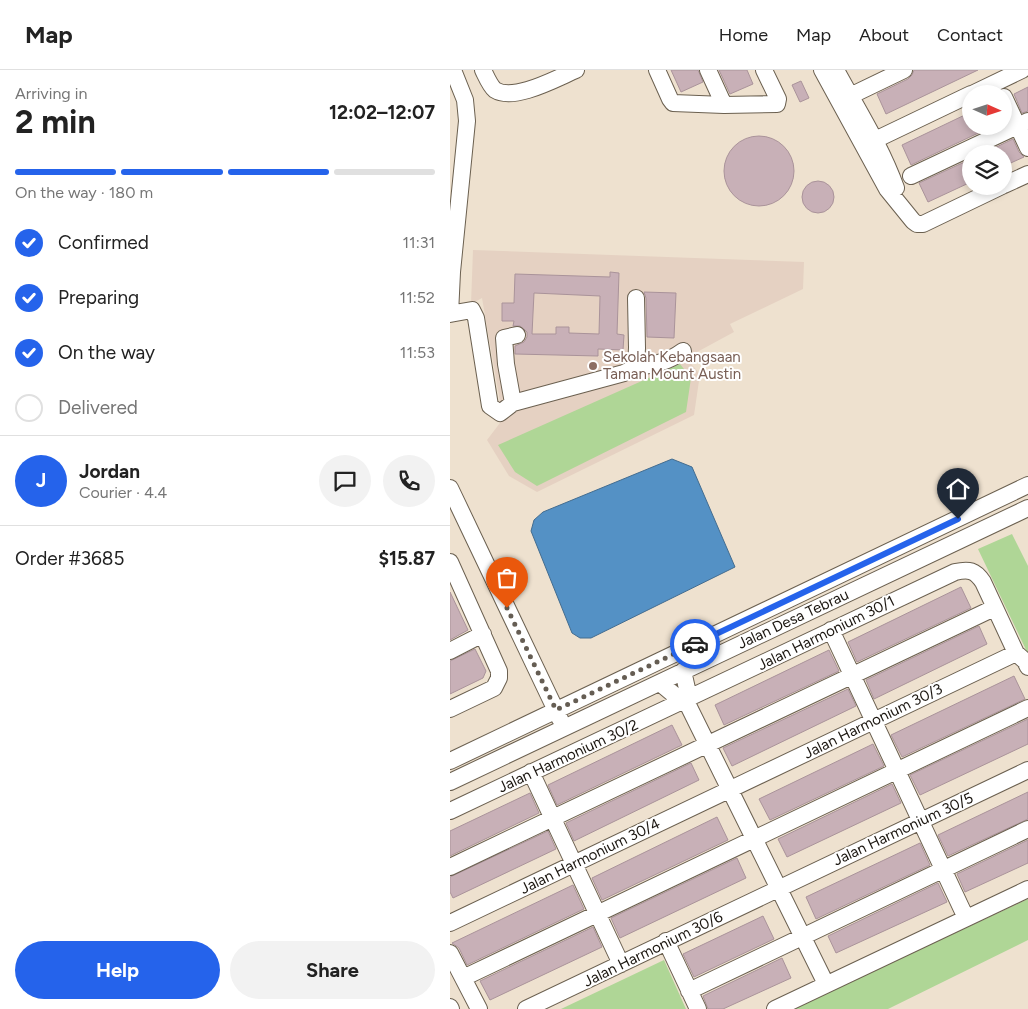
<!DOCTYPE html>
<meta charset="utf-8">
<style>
:root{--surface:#fff;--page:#f2f2f2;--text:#222;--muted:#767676;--line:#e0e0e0;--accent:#2563eb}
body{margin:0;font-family:Figtree,sans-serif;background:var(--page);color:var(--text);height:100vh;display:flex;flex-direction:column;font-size:19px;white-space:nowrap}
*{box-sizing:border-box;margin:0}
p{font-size:16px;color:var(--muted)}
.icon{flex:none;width:28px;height:28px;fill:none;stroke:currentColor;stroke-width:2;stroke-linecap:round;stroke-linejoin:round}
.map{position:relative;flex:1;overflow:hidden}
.side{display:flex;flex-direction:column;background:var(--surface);width:450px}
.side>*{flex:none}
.needle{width:32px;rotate:93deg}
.controls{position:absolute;left:512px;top:15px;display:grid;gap:10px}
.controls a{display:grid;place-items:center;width:50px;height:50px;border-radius:50%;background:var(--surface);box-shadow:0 2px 8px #0003;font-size:25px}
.pin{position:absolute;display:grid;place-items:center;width:42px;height:42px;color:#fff;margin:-51px -21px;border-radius:50% 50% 50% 0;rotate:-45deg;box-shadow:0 0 5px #0007}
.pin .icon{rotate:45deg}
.courier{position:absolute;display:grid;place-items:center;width:50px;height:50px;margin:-25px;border:4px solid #2563eb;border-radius:50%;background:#fff;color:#222;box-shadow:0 1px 6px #0007}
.summary em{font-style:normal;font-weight:700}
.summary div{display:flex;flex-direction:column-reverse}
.summary{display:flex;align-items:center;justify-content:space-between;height:85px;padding:0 15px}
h1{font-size:32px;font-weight:700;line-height:38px}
.bar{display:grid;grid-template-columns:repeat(4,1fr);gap:8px 5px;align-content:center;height:60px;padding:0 15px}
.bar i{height:6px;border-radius:4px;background:var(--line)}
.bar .active{background:var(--accent)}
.bar p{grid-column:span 4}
.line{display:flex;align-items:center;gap:12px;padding:0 15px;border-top:1px solid var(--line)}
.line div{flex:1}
.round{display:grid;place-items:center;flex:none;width:52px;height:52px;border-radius:26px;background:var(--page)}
ol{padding:0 15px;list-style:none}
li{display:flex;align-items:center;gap:15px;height:55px}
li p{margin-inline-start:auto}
li .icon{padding:5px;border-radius:50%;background:var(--accent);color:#fff;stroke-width:4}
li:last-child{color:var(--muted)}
li i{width:28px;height:28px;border:2px solid var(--line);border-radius:50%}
.cta{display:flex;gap:10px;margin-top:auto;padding:10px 15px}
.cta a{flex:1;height:58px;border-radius:30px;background:var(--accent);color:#fff;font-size:20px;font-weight:700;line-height:58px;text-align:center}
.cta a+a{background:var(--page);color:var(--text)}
header{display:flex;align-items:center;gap:30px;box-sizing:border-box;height:70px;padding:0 25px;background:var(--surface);border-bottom:1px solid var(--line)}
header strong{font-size:24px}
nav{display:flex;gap:28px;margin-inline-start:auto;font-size:18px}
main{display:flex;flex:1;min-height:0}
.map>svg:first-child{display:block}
.education{fill:#e5d1c2}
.green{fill:#afd696}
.water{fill:#5491c5;stroke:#436c8f}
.building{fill:#c8b0b7;stroke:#aa939a;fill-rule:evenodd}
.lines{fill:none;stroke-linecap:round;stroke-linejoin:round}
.minor-casing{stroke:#6b6050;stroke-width:18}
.minor{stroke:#fff;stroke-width:16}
.done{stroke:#655d53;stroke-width:5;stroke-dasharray:0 9}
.route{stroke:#2563eb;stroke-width:6}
.education-dot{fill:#8d6e63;stroke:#fff;stroke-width:2}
.labels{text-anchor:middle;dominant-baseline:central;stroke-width:4;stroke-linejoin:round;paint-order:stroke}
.education-label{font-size:15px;fill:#785e54;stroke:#fff;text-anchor:start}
.street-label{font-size:15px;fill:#1b1610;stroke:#fff}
</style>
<header>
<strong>Map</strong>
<nav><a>Home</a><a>Map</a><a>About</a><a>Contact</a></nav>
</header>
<main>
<section class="side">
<div class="summary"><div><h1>2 min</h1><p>Arriving in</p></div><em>12:02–12:07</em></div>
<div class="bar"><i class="active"></i><i class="active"></i><i class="active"></i><i></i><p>On the way · 180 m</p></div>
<ol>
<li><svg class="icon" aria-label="check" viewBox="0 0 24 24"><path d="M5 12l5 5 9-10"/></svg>Confirmed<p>11:31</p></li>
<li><svg class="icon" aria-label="check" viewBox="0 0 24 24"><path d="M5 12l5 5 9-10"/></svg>Preparing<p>11:52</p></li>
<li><svg class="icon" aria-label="check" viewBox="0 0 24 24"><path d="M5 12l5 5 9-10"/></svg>On the way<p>11:53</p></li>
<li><i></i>Delivered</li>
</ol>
<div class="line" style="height:90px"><b class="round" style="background:var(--accent);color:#fff">J</b><div><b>Jordan</b><p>Courier · 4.4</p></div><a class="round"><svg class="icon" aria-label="chat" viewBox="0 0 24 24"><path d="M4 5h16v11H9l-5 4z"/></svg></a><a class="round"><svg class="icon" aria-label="phone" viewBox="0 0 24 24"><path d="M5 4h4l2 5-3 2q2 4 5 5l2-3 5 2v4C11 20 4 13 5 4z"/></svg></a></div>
<div class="line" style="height:65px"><div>Order #3685</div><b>$15.87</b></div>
<div class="cta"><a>Help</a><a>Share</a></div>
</section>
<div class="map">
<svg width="578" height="939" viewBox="0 0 578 939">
<rect width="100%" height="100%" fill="#eee1cf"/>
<path class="education" d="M23,180L354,192L353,219L280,254L284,262L236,288L250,304L244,345L87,422L59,406L37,370L53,349L32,228L21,234Z"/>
<path class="green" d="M230,294L241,308L236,342L87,416L65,402L48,375Z
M562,464L578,496V584L528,479Z
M578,829V870L438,939H341Z
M214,890L236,939H111Z"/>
<path class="water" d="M222,389L242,397L285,497L141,568H130L122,563L81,461L84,450L93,442Z"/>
<path class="building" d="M221,0H248L253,12L231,22Z
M269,0H297L303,14L280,24Z
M464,0H528L436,44L427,24L458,9L462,5Z
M351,11L359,28L350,32L342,15Z
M578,17V41L572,43L564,24Z
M521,42V56H543L461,95L452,75Z
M274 101a35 35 0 1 1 70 0a35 35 0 1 1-70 0Z
M563,69L569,82L574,87L554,96V84H532Z
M521,89V112L478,132L469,113Z
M352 127a16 16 0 1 1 32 0a16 16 0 1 1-32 0Z
M160,202L169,203L167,264L174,265L173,280L148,279V286L65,284V276L74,272L77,267V262L70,256H63L64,251H52V233H64L65,204L160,207ZM84,223L150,226L149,264L119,263V257H106V264H82Z
M194,222L226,223L224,268L197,267L196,228Z
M511,517L521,538L407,592L398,572Z
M0,522L18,560L0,570Z
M529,556L537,574L424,629L416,610Z
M25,579L36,601L33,608L0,624V591Z
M379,580L389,601L274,655L265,635Z
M564,606L575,629L452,687L441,665Z
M398,619L406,636L282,696L273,678Z
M578,649V674L470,725L460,705Z
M222,655L232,675L107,735L98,715Z
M423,674L434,696L320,750L309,729Z
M241,693L249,710L124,771L116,753Z
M442,714L451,733L337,787L328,769Z
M578,722V749L498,786L488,765Z
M80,723L89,743L0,786V761Z
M267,747L278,770L152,830L142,808Z
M98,761L106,779L3,828L0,822V807Z
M578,770V793L515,822L507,804Z
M470,773L480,795L366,849L356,827Z
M287,788L296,808L170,868L161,848Z
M488,813L497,832L386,883L378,866Z
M123,815L134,839L17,895L9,878L2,873Z
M313,846L324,869L244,907L233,884Z
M143,857L152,877L40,930L30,911Z
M332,888L341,908L273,939H258L253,926Z"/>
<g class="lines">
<defs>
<path id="minor" d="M33,0C36,6 40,16 45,20C64,32 107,8 126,0
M207,0L220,29L223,33L274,35L327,34L328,29L314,0
M258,0L274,35
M372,0L437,119L463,151L467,154H473L552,116
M386,0C407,39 431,76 446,118
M522,24L572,0
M400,26L454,0
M554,27L578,78
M425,70L521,24
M461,106L578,51
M554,115L578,104
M0,244L2,202L17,51L15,30L3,0
M0,244L22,240L26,248L40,336L50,343L63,333L56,294L54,268L67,265
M186,297C204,295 218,292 233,281
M63,333L174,303L186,297L187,278L186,228
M0,418L110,649
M0,492L49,601V608L44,618L0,639
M381,560L516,848
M0,581L33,564
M233,601L238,623L236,631L376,914
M210,613L228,628L236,631
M0,691L578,415
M81,702L171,894
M0,712L578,438
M0,741L505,502C519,499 525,500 533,512L566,583L575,591L578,597
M0,797L544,538
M0,853L566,583
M216,871L248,939
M0,883L29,939
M13,908L578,638
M239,921L578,759
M0,937L1,939
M76,939L578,700
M325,939L578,819"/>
</defs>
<use href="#minor" class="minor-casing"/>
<use href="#minor" class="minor"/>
</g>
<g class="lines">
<path class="done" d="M57,538L106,640L245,574"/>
<path class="route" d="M245,574L508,449"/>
</g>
<circle class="education-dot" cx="143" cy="296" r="5"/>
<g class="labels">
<g class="education-label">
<text x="153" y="287">Sekolah Kebangsaan<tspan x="153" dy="17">Taman Mount Austin</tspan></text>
</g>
<g class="street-label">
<text transform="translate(343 549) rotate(-25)">Jalan Desa Tebrau</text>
<text transform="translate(376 563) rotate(-26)">Jalan Harmonium 30/1</text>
<text transform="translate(423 651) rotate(-26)">Jalan Harmonium 30/3</text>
<text transform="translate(118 686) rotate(-25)">Jalan Harmonium 30/2</text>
<text transform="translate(453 759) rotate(-25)">Jalan Harmonium 30/5</text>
<text transform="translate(140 786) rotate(-26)">Jalan Harmonium 30/4</text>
<text transform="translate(203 879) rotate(-26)">Jalan Harmonium 30/6</text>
</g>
</g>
</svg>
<div class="controls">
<a><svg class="needle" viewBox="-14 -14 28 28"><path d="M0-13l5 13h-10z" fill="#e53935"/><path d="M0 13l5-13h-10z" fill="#767676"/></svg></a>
<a><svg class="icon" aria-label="layers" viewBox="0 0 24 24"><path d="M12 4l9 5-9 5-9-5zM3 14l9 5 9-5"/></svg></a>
</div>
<div class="pin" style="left:57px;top:538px;background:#ea580c"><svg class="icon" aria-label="bag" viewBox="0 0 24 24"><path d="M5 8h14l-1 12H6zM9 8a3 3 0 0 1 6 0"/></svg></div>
<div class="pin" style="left:508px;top:449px;background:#1f2937"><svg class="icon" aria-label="home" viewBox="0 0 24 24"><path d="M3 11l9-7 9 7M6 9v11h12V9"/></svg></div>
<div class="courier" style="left:245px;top:574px"><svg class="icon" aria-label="car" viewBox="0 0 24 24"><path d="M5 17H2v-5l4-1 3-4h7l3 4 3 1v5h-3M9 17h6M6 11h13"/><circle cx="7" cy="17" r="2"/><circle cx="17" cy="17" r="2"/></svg></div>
</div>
</main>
